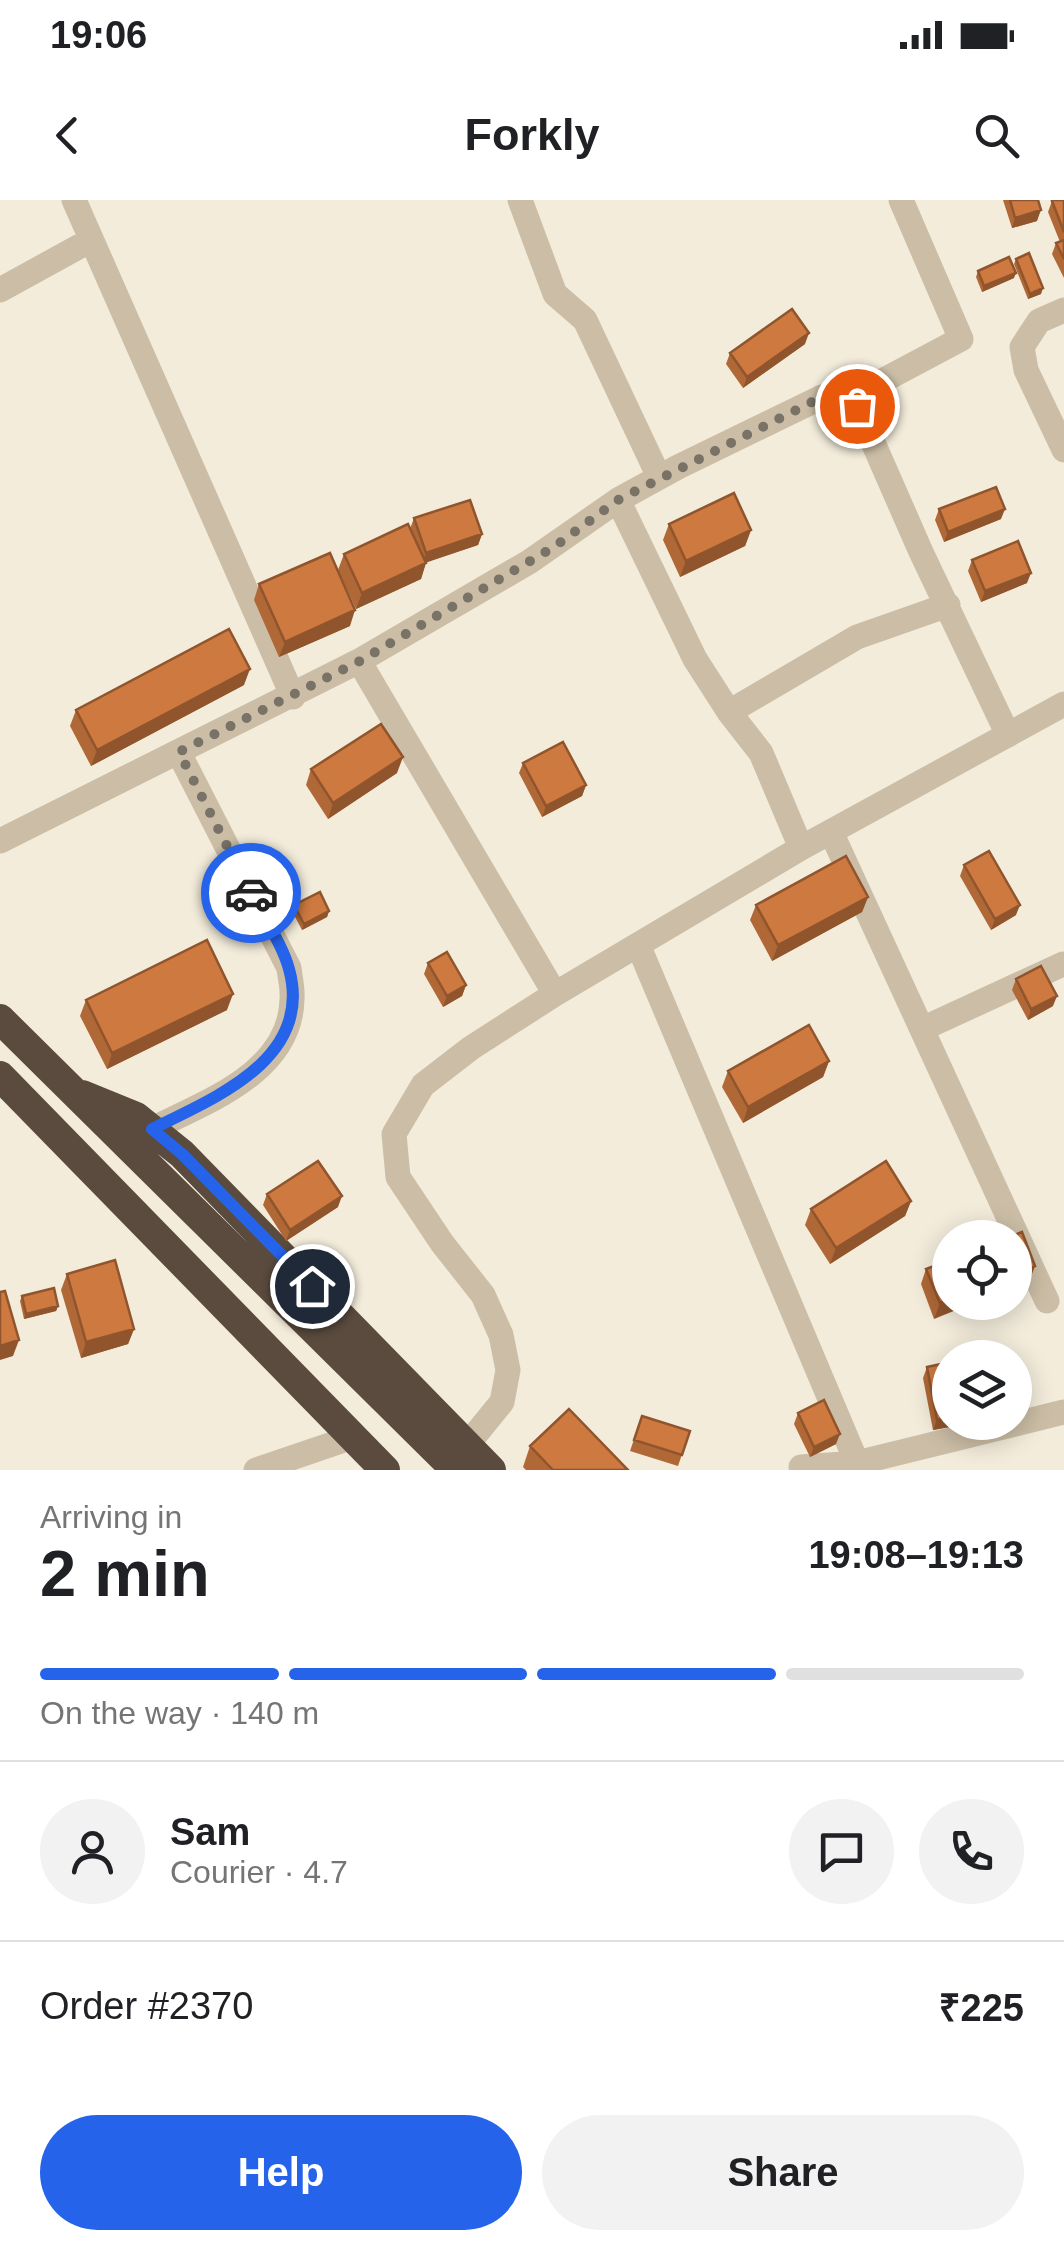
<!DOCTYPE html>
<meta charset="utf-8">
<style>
:root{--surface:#fff;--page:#f2f2f2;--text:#202124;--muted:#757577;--line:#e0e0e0;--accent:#2563eb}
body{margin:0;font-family:Helvetica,sans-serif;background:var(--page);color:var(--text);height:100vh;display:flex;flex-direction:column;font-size:38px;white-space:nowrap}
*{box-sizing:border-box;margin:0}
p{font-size:32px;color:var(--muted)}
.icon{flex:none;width:55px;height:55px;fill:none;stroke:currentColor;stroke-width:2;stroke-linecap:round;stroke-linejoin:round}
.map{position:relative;height:1270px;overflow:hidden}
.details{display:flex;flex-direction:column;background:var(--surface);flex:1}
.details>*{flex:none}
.buttons{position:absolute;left:932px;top:1020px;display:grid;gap:20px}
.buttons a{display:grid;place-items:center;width:100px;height:100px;border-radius:50%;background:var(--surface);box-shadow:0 5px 25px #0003;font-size:50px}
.pin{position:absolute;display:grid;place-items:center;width:85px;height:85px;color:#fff;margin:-42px;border:5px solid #fff;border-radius:50%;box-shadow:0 2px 10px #0007}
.courier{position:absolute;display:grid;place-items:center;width:100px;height:100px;margin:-50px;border:8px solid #2563eb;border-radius:50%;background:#fff;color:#222;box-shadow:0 2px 12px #0007}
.headline em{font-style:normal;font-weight:700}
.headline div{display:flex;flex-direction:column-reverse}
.headline{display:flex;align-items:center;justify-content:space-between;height:170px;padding:0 40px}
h1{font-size:65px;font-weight:700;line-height:75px}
.bar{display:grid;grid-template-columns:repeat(4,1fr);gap:15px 10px;align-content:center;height:120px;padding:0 40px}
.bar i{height:12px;border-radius:8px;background:var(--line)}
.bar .active{background:var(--accent)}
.bar p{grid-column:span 4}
.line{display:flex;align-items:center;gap:25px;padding:0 40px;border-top:2px solid var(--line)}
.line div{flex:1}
.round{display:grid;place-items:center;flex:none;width:105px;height:105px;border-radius:52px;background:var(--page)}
.button{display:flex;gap:20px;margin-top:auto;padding:20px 40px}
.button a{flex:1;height:115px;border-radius:60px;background:var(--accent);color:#fff;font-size:40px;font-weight:700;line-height:115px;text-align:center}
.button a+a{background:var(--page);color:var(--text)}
.status{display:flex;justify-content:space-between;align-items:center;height:70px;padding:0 50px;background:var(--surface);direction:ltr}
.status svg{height:28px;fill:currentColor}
header{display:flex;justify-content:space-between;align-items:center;height:130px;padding:0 40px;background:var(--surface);font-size:45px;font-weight:700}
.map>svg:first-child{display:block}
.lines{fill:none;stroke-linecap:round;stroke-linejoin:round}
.minor{stroke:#ccbea6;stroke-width:25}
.highway{stroke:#5a4b3e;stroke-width:30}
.wall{fill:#b06837}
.shaded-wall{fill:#90552d}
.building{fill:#cd7940;stroke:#90552d;stroke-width:2.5}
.done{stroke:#797267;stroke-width:10;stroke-dasharray:0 18}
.route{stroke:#2563eb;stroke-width:12}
</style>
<div class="status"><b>19:06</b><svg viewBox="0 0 49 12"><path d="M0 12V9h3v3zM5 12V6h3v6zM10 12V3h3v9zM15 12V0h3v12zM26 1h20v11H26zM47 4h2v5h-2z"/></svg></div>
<header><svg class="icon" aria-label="back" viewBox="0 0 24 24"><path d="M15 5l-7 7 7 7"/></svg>Forkly<svg class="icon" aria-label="search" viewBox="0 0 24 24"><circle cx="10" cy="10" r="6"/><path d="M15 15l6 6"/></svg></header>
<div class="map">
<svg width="1064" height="1270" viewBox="0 0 1064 1270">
<rect width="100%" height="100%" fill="#f3ecdb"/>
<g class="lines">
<path class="minor" d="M74,0L293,497
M520,0L555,94L585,120L659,277
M0,90L91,40
M1064,110L1039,121L1022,147L1026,170L1064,250
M852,197L961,139L901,0
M618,300L695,459L729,512L761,553L801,648
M359,461L529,362L618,300L678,267L822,197L844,192L852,197L857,206L921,352L1008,535
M729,512L857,437L948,405
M831,632L1047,1101
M0,641L359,461L555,794
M639,747L857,1263
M922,829L1063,764
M152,929C206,902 291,872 292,799C293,789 290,778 289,768L179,553
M467,1245L502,1202L508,1170L501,1135L483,1095L442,1043L398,977L394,934L423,885L471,848L555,794L801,648L1064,504
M801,1267L857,1263L1064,1212
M256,1270L353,1237"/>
<path class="highway" d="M0,819L456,1270
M0,876L385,1270
M82,895L136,917L182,954L491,1270"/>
</g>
<path class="wall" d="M1003,0H1038L1037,21L1012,28Z
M1064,0V78L1052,54L1056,43L1060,42L1048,12L1052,1Z
M1016,59L1041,94L1028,99L1014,64Z
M978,71L1014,78L982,92L976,77Z
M805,144L743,188L726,164L730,153Z
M939,309L1001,319L944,342L935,320Z
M414,318L482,334L478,345L426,362L421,379L356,409L338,370L344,354L410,329Z
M669,324L751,330L745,346L680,377L663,340Z
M972,360L1027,383L981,402L968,371Z
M259,384L350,426L279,457L254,400Z
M244,485L91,566L70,526L76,510Z
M523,563L586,585L582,596L542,617L519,573Z
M311,569L397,573L328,619L306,585Z
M964,665L1016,715L991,730L960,676Z
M868,697L862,712L772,761L750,720L756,705Z
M294,705L329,711L327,717L302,730L292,711Z
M428,763L466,785L462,796L443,807L424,774Z
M1016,779L1053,806L1028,820L1012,790Z
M86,800L227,810L107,869L80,816Z
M829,861L823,877L743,923L722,887L728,871Z
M267,994L338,1007L286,1041L263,1005Z
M911,1001L905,1016L830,1064L805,1025L811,1009Z
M926,1069L950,1102L934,1119L921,1084Z
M67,1074L134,1129L128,1144L81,1158L61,1090Z
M22,1096L58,1106L56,1111L24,1119L20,1101Z
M927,1167L966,1224L933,1230L923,1178Z
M798,1213L836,1244L810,1257L794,1224Z
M642,1216L690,1231L678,1266L630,1251Z
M530,1246L628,1270H526L523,1267Z"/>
<path class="shaded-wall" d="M1041,10L1037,21L1012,28L1015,18Z
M1016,73L1014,78L982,92L984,86Z
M1043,88L1041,94L1028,99L1030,94Z
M809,133L805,144L743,188L747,177Z
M1005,309L1001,319L944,342L948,332Z
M751,330L745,346L680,377L686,361Z
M482,334L478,345L422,364L426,353Z
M426,363L421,379L356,409L362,393Z
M1031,373L1027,383L981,402L985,391Z
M355,410L350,426L279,457L285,442Z
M250,469L244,485L91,566L97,550Z
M403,557L397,573L328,619L333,603Z
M586,585L582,596L542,617L546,606Z
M868,697L862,712L772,761L778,745Z
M1020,705L1016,715L991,730L995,719Z
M329,711L327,717L302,730L304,724Z
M466,785L462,796L443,807L447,796Z
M233,794L227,810L107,869L112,853Z
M1057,796L1053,806L1028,820L1031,809Z
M829,861L823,877L743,923L748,907Z
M342,996L338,1007L286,1041L290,1030Z
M911,1001L905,1016L830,1064L836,1048Z
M1035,1066L1029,1082L1015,1088V1074Z
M950,1099V1102H976L934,1119L940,1103Z
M58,1106L56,1111L24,1119L26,1114Z
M134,1129L128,1144L81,1158L86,1142Z
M19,1140L13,1156L0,1160V1146Z
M950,1217V1222H966V1224L933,1230L937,1220Z
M840,1234L836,1244L810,1257L814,1247Z"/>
<path class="building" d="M1010,0H1038L1041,10L1015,18Z
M1054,0H1064V32L1052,1Z
M1064,40V59L1056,43Z
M1029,53L1043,88L1030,94L1016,59Z
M1009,57L1016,73L984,86L978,71Z
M792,109L809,133L747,177L730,153Z
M996,287L1005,309L948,332L939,309Z
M734,293L751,330L686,361L669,324Z
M470,300L482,334L426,353L414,318Z
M408,324L426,363L362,393L344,354Z
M1018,341L1031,373L985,391L972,360Z
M330,353L355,410L285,442L259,384Z
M229,429L250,469L97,550L76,510Z
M381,524L403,557L333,603L311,569Z
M563,542L586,585L546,606L523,563Z
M989,651L1020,705L995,719L964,665Z
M846,656L868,697L778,745L756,705Z
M320,692L329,711L304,724L294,705Z
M207,740L233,794L112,853L86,800Z
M447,752L466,785L447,796L428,763Z
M1041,766L1057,796L1031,809L1016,779Z
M809,825L829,861L748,907L728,871Z
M318,961L342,996L290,1030L267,994Z
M886,961L911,1001L836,1048L811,1009Z
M1022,1032L1035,1066L1015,1074V1038H1007Z
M115,1060L134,1129L86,1142L67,1074Z
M950,1060V1099L940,1103L926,1069Z
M54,1088L58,1106L26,1114L22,1096Z
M5,1091L19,1140L0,1146V1092Z
M950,1162V1217L937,1220L927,1167Z
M824,1200L840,1234L814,1247L798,1213Z
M569,1209L628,1270H553L530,1246Z
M642,1216L690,1231L682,1255L634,1240Z"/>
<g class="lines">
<path class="done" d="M251,693L179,552L360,461L554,347L618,300L822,197C838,191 848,190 857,206"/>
<path class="route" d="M251,693C263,717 282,743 289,769C314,859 214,898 152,929L182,954L312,1086"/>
</g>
</svg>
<div class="buttons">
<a><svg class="icon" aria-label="locate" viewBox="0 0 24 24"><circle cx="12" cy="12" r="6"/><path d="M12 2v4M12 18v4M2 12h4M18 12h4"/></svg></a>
<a><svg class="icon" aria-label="layers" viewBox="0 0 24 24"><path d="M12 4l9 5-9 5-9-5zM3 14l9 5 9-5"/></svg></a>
</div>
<div class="pin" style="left:857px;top:206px;background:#ea580c"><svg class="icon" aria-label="bag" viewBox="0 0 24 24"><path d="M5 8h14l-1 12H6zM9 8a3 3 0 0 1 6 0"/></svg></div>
<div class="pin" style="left:312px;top:1086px;background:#1f2937"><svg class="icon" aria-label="home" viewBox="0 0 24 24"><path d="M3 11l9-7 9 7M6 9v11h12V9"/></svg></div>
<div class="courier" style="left:251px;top:693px"><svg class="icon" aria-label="car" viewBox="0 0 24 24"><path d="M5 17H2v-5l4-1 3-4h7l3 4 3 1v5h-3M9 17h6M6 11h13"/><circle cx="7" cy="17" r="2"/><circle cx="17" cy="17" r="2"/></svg></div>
</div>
<section class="details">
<div class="headline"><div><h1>2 min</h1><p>Arriving in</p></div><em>19:08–19:13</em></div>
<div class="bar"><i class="active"></i><i class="active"></i><i class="active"></i><i></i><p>On the way · 140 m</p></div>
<div class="line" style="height:180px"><a class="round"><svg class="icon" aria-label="person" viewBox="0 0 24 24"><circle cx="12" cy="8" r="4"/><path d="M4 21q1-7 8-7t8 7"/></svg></a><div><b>Sam</b><p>Courier · 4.7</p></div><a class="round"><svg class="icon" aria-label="chat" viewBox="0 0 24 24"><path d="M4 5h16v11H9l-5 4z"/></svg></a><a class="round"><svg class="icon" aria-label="phone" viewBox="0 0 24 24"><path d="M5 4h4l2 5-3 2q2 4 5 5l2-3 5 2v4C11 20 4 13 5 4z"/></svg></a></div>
<div class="line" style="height:130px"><div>Order #2370</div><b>₹225</b></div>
<div class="button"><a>Help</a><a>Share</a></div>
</section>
